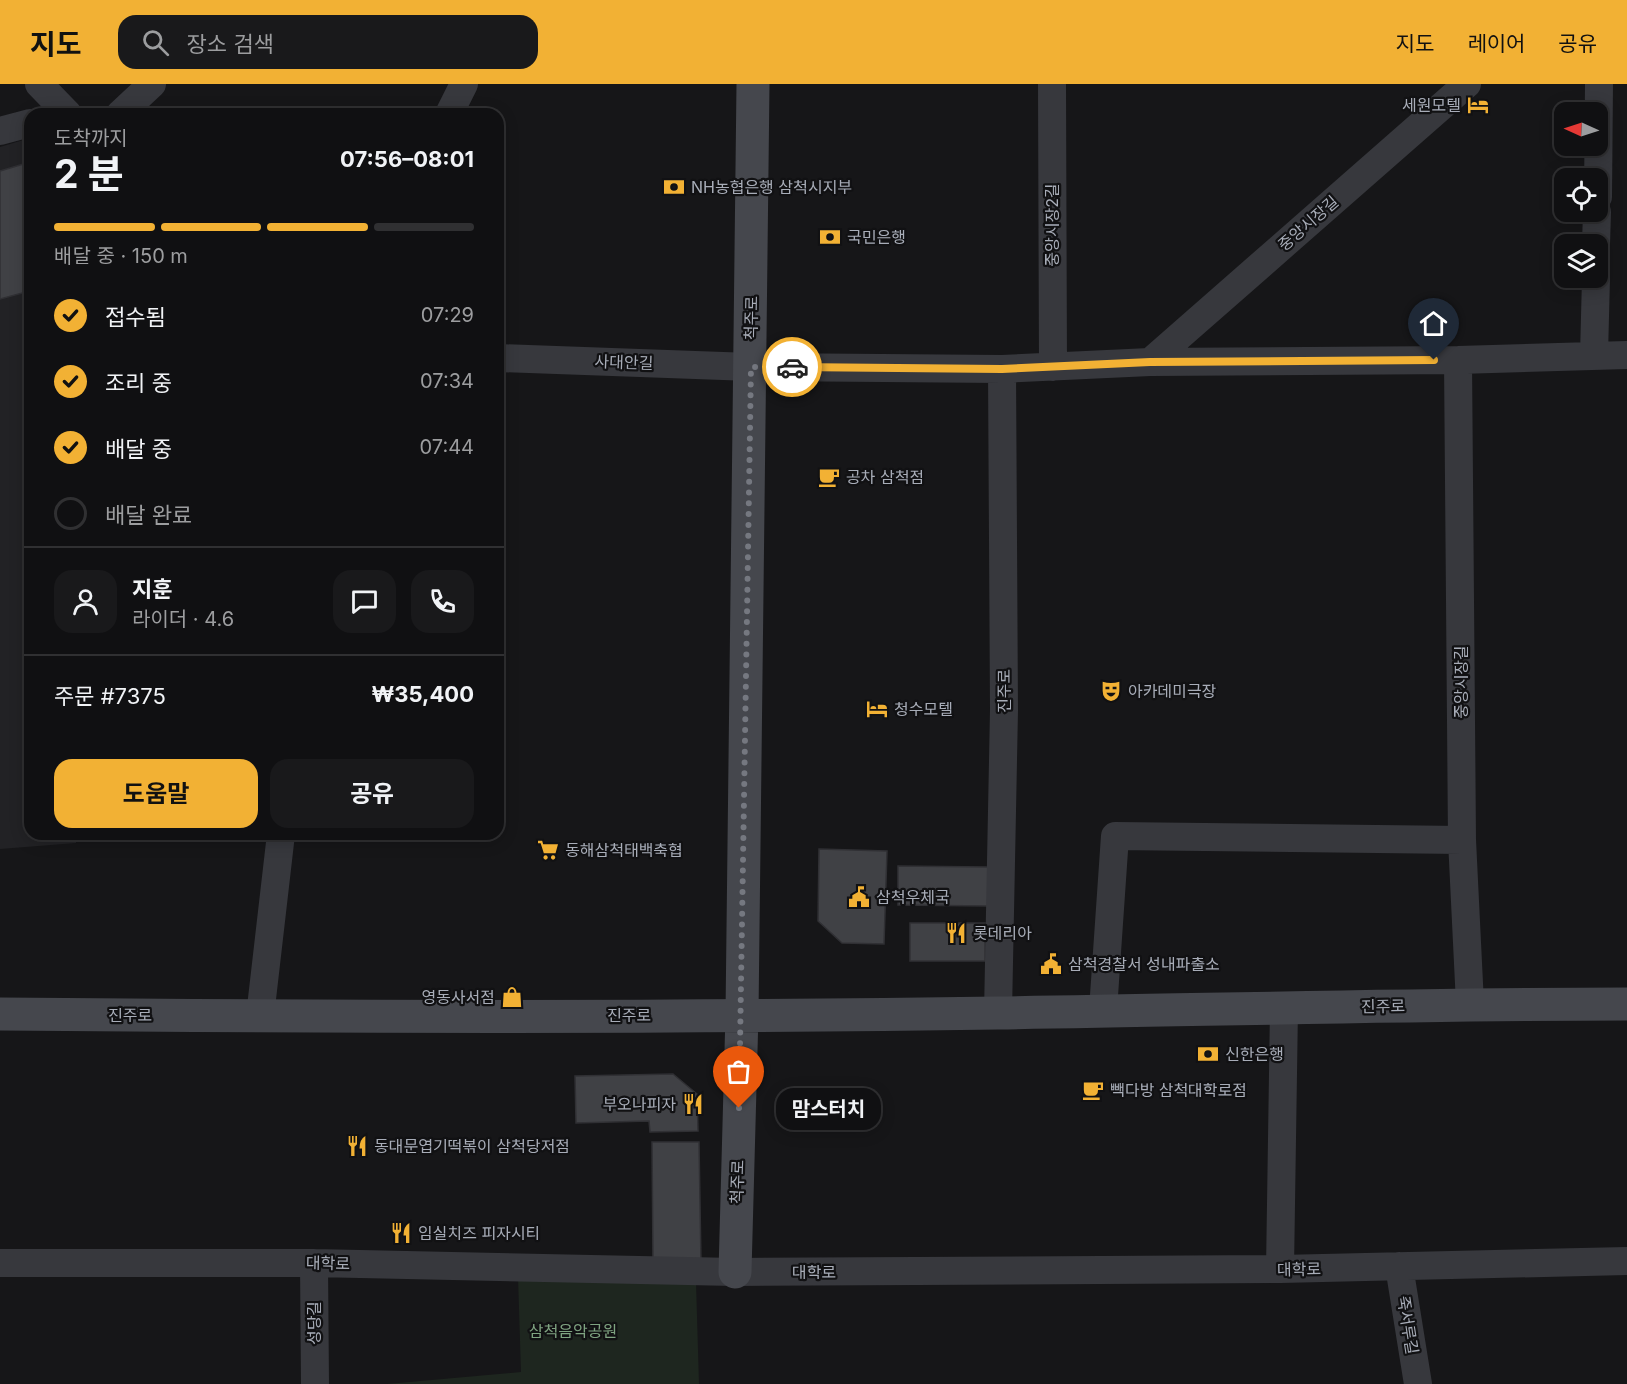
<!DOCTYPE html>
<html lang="ko">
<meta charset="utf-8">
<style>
:root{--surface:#101012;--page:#19191b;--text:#f1f3f6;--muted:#9c9d9f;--line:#303032;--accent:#f2b134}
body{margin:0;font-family:Inter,"Noto Sans KR",sans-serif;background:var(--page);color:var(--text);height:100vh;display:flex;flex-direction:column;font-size:22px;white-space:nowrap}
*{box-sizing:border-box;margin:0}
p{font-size:20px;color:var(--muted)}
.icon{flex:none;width:33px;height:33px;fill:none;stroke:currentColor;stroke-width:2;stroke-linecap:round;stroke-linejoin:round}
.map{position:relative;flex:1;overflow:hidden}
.sheet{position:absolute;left:24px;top:24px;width:480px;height:732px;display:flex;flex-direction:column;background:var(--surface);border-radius:18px;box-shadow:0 3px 15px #0003,0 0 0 2px var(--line)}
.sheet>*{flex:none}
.needle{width:39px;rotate:273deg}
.buttons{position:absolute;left:1554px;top:18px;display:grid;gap:12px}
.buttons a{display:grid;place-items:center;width:54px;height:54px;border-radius:12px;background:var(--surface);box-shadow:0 3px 15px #0003,0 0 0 2px var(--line);font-size:30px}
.pin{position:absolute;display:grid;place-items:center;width:51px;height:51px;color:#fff;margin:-62px -26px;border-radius:50% 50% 50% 0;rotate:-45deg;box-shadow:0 0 6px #0007}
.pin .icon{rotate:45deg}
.courier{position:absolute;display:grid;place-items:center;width:60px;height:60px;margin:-30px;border:4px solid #f2b134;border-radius:50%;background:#fff;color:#222;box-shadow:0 2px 8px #0007}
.bubble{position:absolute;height:42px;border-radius:18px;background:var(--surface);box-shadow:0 3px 15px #0003,0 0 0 2px var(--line);font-size:20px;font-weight:700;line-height:42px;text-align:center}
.headline em{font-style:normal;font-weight:700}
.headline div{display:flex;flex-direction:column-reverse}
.headline{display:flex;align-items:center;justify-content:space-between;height:102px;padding:0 30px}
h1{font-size:39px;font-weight:700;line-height:45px}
.bar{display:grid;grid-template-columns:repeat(4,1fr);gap:9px 6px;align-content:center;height:72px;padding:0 30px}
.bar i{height:8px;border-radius:4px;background:var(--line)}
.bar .current{background:var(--accent)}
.bar p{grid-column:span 4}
.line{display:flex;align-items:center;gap:15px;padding:0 30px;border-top:2px solid var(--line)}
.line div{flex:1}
.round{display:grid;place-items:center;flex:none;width:63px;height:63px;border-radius:18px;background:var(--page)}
ol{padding:0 30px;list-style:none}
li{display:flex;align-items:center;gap:18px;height:66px}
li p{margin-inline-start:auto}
li .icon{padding:6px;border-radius:50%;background:var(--accent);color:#111;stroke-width:4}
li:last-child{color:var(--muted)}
li i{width:33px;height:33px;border:3px solid var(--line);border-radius:50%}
.cta{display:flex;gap:12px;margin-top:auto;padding:12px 30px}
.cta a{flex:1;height:69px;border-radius:18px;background:var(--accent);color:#111;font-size:24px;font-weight:700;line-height:69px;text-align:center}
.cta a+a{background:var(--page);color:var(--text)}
header{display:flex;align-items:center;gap:36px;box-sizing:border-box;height:84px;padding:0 30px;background:var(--accent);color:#111}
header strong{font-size:28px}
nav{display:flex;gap:33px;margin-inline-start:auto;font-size:21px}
.search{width:420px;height:54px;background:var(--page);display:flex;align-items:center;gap:15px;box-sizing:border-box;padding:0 21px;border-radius:18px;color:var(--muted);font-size:22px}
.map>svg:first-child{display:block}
.built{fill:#222225}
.green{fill:#1e261f}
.building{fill:#404145;stroke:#303034;stroke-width:1.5}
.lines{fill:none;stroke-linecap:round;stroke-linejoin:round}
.street{stroke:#37383d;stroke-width:28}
.secondary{stroke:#45474d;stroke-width:33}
.done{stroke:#757880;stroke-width:6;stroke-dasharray:0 10.8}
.route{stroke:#f2b134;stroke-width:8}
.labels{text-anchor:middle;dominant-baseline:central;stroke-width:4.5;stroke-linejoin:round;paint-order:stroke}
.poi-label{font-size:16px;fill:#a8adb8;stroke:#111113;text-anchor:start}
.street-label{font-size:16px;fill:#a8adb8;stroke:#111113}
.park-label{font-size:16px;fill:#7fa381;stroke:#111113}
</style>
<header>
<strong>지도</strong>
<div class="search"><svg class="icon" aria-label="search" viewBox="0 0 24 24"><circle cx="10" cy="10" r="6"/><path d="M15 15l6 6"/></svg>장소 검색</div>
<nav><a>지도</a><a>레이어</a><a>공유</a></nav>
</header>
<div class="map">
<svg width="1627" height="1300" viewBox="0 0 1627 1300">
<rect width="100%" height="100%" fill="#161618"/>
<path class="built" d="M30,54V750H77L76,759L0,765V63Z"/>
<path class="green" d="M518,1193L696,1198L699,1300H387L521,1288Z"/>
<path class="building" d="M30,78V207L0,215V87Z
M819,765L887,767L884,860L842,859L818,837Z
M898,782L988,783V822L898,821Z
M910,839H985V877H910Z
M673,990L697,1010L698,1047L650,1048L649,1037L576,1039L575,992Z
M652,1058H699L701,1178H653Z"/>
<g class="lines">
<path class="street" d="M39,0L68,30
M1052,0L1053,283
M120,30L152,0
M449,30L464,0
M0,47L30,39
M1598,113L1599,0
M1596,160L1597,128
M1594,271L1596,194
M498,274L751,283L1002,285L1150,278L1458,276L1627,271
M1458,276L1462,756L1470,920
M1150,278L1467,0
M1103,926L1115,752L1462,756
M998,929L1004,626L1002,285
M260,932L281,750
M0,1179H314L735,1188L1280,1185L1627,1177
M314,1179L315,1300
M1399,1182L1418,1300
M1280,1185L1284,924"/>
<path class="secondary" d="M0,930C332,933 665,934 998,929C1207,926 1417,920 1627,920
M735,1188L742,930L753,0"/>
</g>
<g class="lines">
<path class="done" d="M739,1024L751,283H792"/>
<path class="route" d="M792,283L1002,285L1150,278L1434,276"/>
</g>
<defs>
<symbol id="hotel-bare" viewBox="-9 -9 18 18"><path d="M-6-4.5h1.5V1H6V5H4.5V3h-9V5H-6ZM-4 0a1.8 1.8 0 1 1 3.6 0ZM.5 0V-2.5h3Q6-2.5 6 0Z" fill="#f2b134" stroke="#111113" stroke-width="2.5" paint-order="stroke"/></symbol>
<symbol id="bank-bare" viewBox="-9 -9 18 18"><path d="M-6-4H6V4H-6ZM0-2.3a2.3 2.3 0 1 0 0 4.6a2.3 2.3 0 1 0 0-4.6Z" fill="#f2b134" stroke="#111113" stroke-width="2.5" paint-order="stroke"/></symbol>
<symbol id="cafe-bare" viewBox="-9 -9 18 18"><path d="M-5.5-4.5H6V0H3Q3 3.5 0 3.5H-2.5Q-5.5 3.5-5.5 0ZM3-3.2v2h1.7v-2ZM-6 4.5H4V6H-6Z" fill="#f2b134" stroke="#111113" stroke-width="2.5" paint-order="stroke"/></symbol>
<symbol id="theatre-bare" viewBox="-9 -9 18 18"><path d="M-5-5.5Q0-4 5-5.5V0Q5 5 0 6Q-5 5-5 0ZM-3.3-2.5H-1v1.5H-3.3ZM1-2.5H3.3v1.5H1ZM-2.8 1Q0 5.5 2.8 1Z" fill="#f2b134" stroke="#111113" stroke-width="2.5" paint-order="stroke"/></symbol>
<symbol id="supermarket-bare" viewBox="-9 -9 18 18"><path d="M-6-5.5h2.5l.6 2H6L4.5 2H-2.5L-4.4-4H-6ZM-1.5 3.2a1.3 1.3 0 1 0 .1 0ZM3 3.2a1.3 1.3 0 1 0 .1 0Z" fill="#f2b134" stroke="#111113" stroke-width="2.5" paint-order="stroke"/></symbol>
<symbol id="civic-bare" viewBox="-9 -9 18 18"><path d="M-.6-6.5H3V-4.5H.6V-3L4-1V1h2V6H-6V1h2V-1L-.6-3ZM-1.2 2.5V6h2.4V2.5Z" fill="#f2b134" stroke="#111113" stroke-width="2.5" paint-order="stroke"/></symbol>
<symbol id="restaurant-bare" viewBox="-9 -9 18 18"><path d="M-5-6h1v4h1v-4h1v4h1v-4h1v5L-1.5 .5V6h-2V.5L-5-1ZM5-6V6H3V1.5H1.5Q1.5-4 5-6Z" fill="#f2b134" stroke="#111113" stroke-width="2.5" paint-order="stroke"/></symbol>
<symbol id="shop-bare" viewBox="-9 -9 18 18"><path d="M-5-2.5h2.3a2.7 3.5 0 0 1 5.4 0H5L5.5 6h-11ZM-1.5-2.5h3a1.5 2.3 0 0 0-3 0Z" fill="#f2b134" stroke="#111113" stroke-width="2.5" paint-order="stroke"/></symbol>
</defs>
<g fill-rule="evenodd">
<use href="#hotel-bare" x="1463" y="6" width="30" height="30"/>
<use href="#bank-bare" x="659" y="88" width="30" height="30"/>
<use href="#bank-bare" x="815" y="138" width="30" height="30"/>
<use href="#cafe-bare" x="814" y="378" width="30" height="30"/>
<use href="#theatre-bare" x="1096" y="592" width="30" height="30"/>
<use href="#hotel-bare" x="862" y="610" width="30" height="30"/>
<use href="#supermarket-bare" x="533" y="751" width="30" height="30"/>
<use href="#civic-bare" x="844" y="798" width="30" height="30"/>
<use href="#restaurant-bare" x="941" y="834" width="30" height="30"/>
<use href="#civic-bare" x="1036" y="865" width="30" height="30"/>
<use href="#shop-bare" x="497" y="898" width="30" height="30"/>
<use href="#bank-bare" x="1193" y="955" width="30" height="30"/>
<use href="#cafe-bare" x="1078" y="991" width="30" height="30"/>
<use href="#restaurant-bare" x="678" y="1005" width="30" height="30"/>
<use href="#restaurant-bare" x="342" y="1047" width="30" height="30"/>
<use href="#restaurant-bare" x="386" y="1134" width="30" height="30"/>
</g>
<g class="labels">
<g class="poi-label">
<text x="1461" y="21" text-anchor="end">세원모텔</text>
<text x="691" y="103">NH농협은행 삼척시지부</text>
<text x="847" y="153">국민은행</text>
<text x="846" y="393">공차 삼척점</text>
<text x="1128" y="607">아카데미극장</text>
<text x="894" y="625">청수모텔</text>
<text x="565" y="766">동해삼척태백축협</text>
<text x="876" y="813">삼척우체국</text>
<text x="973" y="849">롯데리아</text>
<text x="1068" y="880">삼척경찰서 성내파출소</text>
<text x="495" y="913" text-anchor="end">영동사서점</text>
<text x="1225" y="970">신한은행</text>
<text x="1110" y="1006">빽다방 삼척대학로점</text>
<text x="676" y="1020" text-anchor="end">부오나피자</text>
<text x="374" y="1062">동대문엽기떡볶이 삼척당저점</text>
<text x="418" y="1149">임실치즈 피자시티</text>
</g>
<g class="street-label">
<text transform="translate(1308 139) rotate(-41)">중앙시장길</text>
<text transform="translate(1052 141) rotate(-90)">중앙시장2길</text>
<text transform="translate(751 234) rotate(-89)">척주로</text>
<text transform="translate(624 278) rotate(2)">사대안길</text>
<text transform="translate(1461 598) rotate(-90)">중앙시장길</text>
<text transform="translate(1004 607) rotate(-90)">진주로</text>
<text transform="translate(1383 922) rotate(-1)">진주로</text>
<text x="130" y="931">진주로</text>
<text x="629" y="931">진주로</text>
<text transform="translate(737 1098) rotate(-88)">척주로</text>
<text transform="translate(328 1179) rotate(1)">대학로</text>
<text transform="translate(1299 1185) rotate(-1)">대학로</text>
<text x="814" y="1188">대학로</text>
<text transform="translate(314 1239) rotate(-90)">성당길</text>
<text transform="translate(1408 1241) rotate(81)">죽서루길</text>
</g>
<g class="park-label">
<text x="573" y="1247">삼척음악공원</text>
</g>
</g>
</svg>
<div class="buttons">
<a><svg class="needle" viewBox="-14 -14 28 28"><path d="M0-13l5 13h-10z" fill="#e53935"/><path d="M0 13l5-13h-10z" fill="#9c9d9f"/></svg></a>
<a><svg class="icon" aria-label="locate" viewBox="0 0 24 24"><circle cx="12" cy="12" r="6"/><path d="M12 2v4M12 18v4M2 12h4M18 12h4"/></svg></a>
<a><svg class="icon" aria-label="layers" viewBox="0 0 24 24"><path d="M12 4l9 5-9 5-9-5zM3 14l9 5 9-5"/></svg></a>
</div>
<div class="pin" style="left:739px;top:1024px;background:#ea580c"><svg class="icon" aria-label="bag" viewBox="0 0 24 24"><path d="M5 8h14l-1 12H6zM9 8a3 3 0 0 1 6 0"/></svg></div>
<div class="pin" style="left:1434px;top:276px;background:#1f2937"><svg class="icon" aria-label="home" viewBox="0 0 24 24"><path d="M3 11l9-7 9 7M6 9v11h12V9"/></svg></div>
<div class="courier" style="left:792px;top:283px"><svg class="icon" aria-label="car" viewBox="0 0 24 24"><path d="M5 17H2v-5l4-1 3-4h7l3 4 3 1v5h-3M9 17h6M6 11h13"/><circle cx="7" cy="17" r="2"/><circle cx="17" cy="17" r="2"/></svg></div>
<div class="bubble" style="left:776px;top:1004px;width:105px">맘스터치</div>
<section class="sheet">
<div class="headline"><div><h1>2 분</h1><p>도착까지</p></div><em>07:56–08:01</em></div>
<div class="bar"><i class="current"></i><i class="current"></i><i class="current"></i><i></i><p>배달 중 · 150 m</p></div>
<ol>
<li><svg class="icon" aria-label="check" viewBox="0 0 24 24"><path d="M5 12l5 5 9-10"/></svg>접수됨<p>07:29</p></li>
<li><svg class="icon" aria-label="check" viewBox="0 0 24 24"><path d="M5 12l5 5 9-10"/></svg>조리 중<p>07:34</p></li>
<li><svg class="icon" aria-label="check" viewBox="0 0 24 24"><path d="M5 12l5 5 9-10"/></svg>배달 중<p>07:44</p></li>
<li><i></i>배달 완료</li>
</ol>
<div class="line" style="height:108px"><a class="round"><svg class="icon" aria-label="person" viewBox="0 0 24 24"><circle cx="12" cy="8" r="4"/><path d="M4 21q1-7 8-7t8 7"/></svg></a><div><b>지훈</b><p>라이더 · 4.6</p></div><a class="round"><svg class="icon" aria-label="chat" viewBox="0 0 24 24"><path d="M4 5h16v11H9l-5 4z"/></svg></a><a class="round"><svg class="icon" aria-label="phone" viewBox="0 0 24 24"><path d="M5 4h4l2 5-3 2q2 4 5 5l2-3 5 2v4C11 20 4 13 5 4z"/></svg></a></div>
<div class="line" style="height:78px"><div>주문 #7375</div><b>₩35,400</b></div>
<div class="cta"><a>도움말</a><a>공유</a></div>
</section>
</div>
